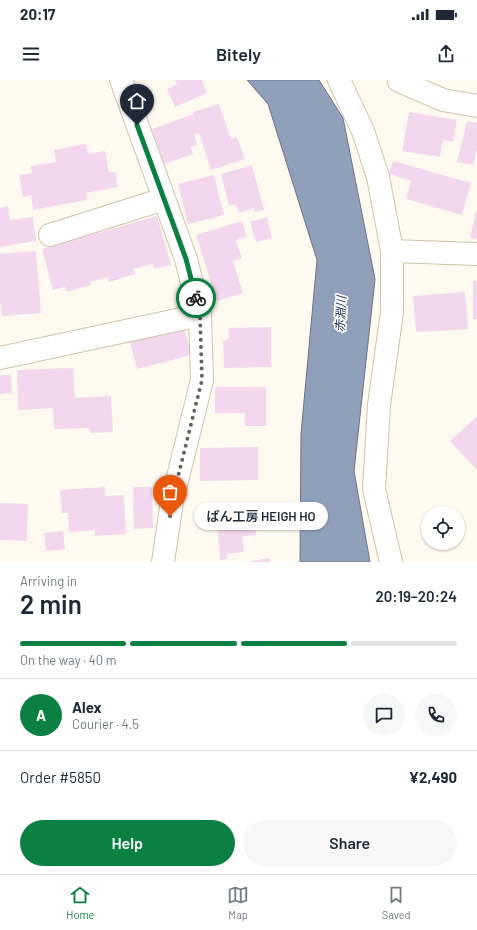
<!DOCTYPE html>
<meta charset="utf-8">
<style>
:root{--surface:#fff;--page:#f6f6f7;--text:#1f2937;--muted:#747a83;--line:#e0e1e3;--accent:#0b8043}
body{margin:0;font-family:Barlow,"Noto Sans JP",sans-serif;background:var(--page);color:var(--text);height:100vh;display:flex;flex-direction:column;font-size:15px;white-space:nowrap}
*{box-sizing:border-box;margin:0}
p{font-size:13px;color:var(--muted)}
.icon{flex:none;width:22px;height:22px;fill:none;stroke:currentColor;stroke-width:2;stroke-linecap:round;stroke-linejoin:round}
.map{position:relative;height:482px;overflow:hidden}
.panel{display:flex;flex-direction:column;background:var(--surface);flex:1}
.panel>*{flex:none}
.tools{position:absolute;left:421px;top:426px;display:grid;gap:8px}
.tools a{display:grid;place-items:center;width:44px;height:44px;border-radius:50%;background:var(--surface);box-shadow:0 1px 3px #0004;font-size:20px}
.pin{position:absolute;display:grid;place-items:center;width:34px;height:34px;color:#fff;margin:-41px -17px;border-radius:50% 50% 50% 0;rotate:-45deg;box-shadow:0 0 4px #0007}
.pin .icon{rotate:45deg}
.courier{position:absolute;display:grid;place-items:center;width:40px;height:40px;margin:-20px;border:3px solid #0b8043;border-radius:50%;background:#fff;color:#222;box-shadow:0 1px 5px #0007}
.bubble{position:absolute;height:28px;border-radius:14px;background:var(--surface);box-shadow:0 1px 3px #0004;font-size:13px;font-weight:600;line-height:28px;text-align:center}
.headline em{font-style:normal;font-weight:600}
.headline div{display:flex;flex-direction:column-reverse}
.headline{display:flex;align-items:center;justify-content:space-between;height:68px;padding:0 20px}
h1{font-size:26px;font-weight:600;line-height:30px}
.bar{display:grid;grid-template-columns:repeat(4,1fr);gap:6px 4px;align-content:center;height:48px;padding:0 20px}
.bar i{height:5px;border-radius:3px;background:var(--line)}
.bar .selected{background:var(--accent)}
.bar p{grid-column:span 4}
.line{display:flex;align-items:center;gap:10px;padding:0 20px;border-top:1px solid var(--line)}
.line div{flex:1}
.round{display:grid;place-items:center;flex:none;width:42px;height:42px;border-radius:21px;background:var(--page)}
.action{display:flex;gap:8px;margin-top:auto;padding:8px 20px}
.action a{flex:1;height:46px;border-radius:24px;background:var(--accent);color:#fff;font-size:16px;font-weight:600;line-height:46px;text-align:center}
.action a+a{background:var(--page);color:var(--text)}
.status{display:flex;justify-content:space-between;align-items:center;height:28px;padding:0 20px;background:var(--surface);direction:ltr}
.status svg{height:11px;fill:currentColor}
header{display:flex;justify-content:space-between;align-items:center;height:52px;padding:0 20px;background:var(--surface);font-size:18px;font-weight:600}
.tabs{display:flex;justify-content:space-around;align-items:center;height:56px;border-top:1px solid var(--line);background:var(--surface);font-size:11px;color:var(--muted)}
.tabs a{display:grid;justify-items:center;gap:2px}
.tabs .selected{color:var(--accent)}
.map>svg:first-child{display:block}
.water{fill:#90a0ba;stroke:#6b7584}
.building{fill:#f2d7ee}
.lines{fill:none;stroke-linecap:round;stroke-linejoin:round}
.minor-casing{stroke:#cec3a7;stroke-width:24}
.minor{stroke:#fff;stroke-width:22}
.done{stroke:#666258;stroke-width:4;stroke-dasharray:0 7.2}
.route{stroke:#0b8043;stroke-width:5}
.labels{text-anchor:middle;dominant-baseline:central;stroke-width:3.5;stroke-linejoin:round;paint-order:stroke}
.water-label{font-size:12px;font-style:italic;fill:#182d52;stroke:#fff}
</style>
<div class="status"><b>20:17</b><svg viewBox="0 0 49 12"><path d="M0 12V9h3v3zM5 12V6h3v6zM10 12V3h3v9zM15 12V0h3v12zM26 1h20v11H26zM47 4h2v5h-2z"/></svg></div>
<header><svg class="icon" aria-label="menu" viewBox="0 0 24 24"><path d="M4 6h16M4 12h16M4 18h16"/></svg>Bitely<svg class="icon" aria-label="share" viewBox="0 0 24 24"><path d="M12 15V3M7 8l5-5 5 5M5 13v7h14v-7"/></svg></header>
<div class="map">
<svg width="477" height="482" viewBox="0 0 477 482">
<rect width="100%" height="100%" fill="#fffaef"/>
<path class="water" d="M247,0H319L343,38L375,199L354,391L370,482H300L301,354L317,180L268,24Z"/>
<path class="building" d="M175,0H202L207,13L175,27L167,9L177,4Z
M219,24L231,59L237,57L245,79L211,90L199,53L194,54L197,65L191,67L193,74L164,84L152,49L194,34L193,32Z
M409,32L457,40L453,62L443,60L440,77L402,71Z
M467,41L477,43V69L473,85L457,82Z
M86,64L88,74L105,71L109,92H115L118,107L86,113L87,120L33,130L31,115L23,117L19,95L32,93L31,86L56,82L54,70Z
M393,81L471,103L462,135L406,119L411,101L389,94Z
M252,85L264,130L255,132L254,128L239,133L236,124L229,126L221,94Z
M214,95L224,135L188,144L178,104Z
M8,126L10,140L33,137L36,161L0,167V128Z
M476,131H477V159L470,158Z
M157,136L171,185L155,189L153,184L133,189L135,194L109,202L108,197L90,202L91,205L66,212L65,207L53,210L42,169Z
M267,137L272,158L256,162L250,142Z
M242,141L247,157L236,160L242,178L233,181L243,213L217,221L196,155Z
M36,171L41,233L2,236L1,224H0V174Z
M473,201H477V239H473Z
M465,212L468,249L416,252L413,216Z
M184,247L191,275L137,289L130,262Z
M271,247V287L224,288L223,261L229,258V248Z
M73,288L75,318L111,316L113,352L91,353L89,348L54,349L53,328L18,330L17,290Z
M0,295H11L12,313L0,314Z
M215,307H266V346H245V333H215Z
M477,336V390L450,361Z
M258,367V400L200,401V368Z
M105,407V416L124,415L126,454L95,456V450L69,452L68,433H62L60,410Z
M133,407H152L153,448L134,449Z
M253,422L256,455L242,456L244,472L227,474V479L220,480L217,441H231L229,424Z
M0,423L28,424L27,461L0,460Z
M63,451L65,469L46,471L44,453Z
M269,478L270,482H252V481Z"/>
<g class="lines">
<defs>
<path id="minor" d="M121,0L186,179L200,235L202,300L172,421L163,482
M339,0L363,51L378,97L392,171V232L379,325L374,409L391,482
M399,0V1L443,20L477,26
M50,155L164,119
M392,171L477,174
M0,278L200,235"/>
</defs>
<use href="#minor" class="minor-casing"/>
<use href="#minor" class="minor"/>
</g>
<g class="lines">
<path class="done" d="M170,436L172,421L202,300L200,235L196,218"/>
<path class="route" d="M137,45L186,179L196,218"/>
</g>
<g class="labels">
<g class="water-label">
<text transform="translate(340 234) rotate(-87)">赤淵川</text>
</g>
</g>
</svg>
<div class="tools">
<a><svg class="icon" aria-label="locate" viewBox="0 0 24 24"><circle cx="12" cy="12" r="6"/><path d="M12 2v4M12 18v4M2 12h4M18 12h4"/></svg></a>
</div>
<div class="pin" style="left:170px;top:436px;background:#ea580c"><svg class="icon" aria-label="bag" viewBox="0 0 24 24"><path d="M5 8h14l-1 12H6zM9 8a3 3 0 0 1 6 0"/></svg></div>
<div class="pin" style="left:137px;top:45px;background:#1f2937"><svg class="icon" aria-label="home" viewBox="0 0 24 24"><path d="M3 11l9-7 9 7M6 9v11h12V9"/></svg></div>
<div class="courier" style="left:196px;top:218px"><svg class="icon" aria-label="bike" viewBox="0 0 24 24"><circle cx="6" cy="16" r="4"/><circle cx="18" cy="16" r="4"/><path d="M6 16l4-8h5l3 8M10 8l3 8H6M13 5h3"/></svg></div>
<div class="bubble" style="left:194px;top:422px;width:134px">ぱん工房 HEIGH HO</div>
</div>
<section class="panel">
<div class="headline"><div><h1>2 min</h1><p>Arriving in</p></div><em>20:19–20:24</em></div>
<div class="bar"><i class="selected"></i><i class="selected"></i><i class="selected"></i><i></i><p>On the way · 40 m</p></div>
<div class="line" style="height:72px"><b class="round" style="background:var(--accent);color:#fff">A</b><div><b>Alex</b><p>Courier · 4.5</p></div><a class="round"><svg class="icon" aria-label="chat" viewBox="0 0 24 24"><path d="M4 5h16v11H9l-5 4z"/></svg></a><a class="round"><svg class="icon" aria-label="phone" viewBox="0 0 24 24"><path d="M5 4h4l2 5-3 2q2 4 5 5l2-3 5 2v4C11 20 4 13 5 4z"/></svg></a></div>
<div class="line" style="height:52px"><div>Order #5850</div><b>¥2,490</b></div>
<div class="action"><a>Help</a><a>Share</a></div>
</section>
<nav class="tabs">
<a class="selected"><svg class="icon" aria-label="home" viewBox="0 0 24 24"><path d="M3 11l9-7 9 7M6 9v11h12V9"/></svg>Home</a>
<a><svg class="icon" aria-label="map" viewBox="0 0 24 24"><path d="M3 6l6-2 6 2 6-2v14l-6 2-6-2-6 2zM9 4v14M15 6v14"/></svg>Map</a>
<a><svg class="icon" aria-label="saved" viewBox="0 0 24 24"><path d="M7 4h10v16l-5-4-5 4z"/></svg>Saved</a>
</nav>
